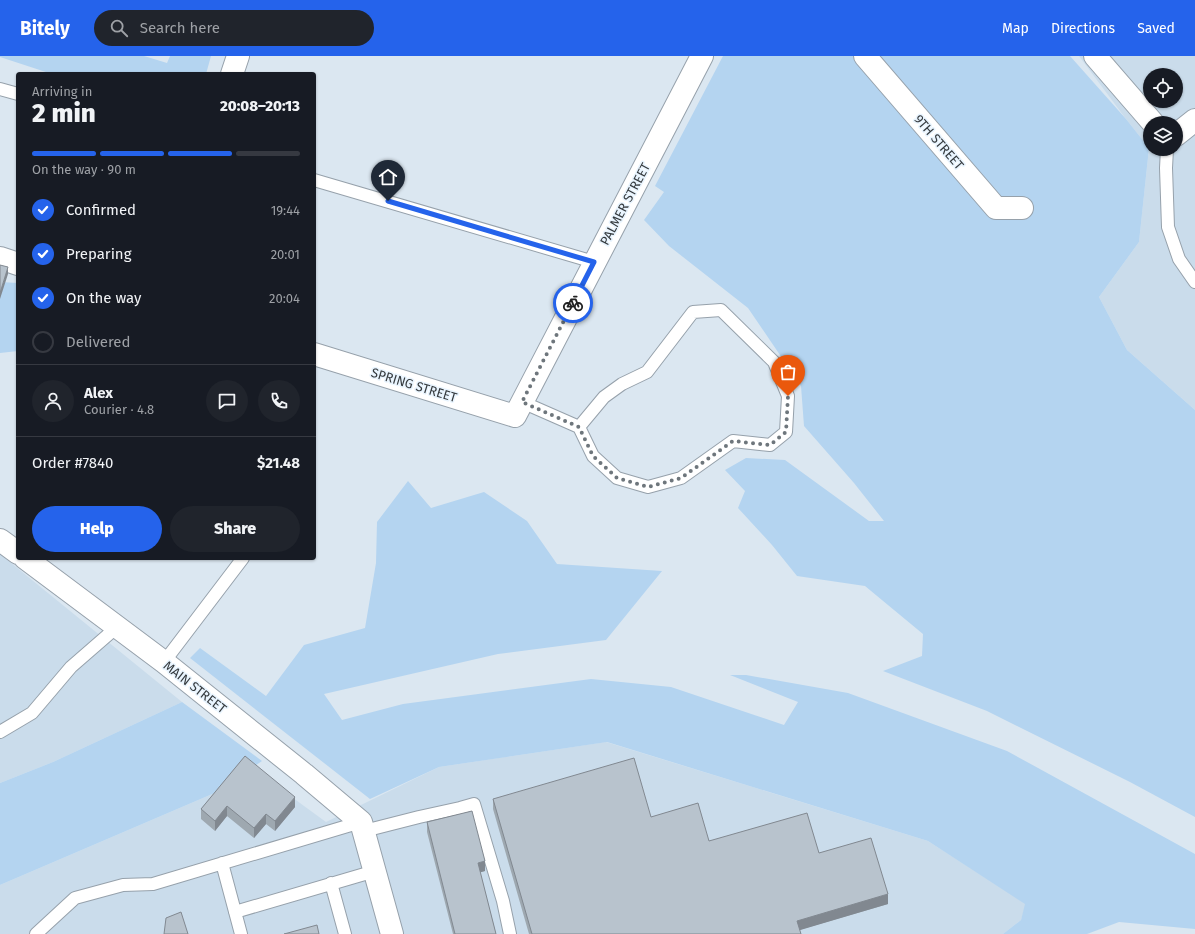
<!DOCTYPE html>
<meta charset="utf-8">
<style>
:root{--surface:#171b24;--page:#20242c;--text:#f1f3f6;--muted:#9ea1a6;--line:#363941;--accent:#2563eb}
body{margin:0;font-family:"Fira Sans",sans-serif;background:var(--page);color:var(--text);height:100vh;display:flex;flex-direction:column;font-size:15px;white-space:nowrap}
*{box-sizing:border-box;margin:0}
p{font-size:13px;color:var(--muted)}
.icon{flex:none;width:22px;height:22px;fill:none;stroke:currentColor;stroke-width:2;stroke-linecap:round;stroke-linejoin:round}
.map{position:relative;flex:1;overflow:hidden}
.panel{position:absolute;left:16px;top:16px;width:300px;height:488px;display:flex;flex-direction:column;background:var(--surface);border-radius:4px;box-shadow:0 1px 3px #0004}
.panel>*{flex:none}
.controls{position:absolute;left:1143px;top:12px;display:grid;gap:8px}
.controls a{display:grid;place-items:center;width:40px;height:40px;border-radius:50%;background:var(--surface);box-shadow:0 1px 3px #0004;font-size:20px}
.pin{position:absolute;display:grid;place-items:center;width:34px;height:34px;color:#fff;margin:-41px -17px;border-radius:50% 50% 50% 0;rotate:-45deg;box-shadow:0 0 4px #0007}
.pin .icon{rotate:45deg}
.courier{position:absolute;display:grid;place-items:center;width:40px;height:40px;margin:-20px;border:3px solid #2563eb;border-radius:50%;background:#fff;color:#222;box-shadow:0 1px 5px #0007}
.head em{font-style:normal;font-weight:800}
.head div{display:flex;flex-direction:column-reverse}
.head{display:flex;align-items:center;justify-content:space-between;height:68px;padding:0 16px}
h1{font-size:26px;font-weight:800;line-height:30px}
.bar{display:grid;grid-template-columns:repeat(4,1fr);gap:6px 4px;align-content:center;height:48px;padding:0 16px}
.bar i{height:5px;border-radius:3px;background:var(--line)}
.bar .selected{background:var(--accent)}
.bar p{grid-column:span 4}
.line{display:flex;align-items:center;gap:10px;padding:0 16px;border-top:1px solid var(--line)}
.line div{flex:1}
.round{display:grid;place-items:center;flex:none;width:42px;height:42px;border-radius:21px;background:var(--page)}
ol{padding:0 16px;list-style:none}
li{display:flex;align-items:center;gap:12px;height:44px}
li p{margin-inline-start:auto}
li .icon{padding:4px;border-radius:50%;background:var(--accent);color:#fff;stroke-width:4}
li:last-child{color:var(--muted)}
li i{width:22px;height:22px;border:2px solid var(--line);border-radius:50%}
.action{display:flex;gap:8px;margin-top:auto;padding:8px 16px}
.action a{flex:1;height:46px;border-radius:24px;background:var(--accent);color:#fff;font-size:16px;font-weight:800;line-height:46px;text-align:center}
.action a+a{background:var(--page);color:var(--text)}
header{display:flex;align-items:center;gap:24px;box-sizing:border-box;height:56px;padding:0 20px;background:var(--accent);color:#fff}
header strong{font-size:19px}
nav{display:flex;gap:22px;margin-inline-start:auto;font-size:14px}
.search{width:280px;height:36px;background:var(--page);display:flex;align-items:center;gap:10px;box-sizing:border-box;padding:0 14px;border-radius:22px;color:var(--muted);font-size:15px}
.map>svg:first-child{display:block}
.built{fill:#cadceb;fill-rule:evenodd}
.green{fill:#b4d4f0}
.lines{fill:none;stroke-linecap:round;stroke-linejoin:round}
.lane-casing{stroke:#96a1ab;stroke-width:14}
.street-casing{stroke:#96a1ab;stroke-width:24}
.secondary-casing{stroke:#96a1ab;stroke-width:24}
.lane{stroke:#fff;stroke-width:12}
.street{stroke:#fff;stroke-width:22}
.secondary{stroke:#fff;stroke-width:22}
.wall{fill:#9ea8b0}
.shaded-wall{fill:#818890}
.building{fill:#b8c3cd;stroke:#818890}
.done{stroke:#6e767c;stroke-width:4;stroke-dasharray:0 7.2}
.route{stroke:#2563eb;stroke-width:5}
.labels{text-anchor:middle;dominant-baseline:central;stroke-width:3;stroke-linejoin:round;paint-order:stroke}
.street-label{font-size:13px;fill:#34393d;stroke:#e8f4fe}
</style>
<header>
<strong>Bitely</strong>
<div class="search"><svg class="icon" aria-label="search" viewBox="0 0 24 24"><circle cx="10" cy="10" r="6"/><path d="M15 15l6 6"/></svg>Search here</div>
<nav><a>Map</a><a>Directions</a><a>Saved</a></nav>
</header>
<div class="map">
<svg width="1195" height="878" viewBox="0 0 1195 878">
<rect width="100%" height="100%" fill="#dbe7f1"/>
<path class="built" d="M1079,0H1195V354L1127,294L1099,241L1139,186L1149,92L1126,63ZM1150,19H1176V45H1150ZM1150,67H1176V93H1150Z
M0,498L182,646L53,706L0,727Z
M606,686L928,785L1026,848L1021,864L1003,878H0V829L217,736L252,712L326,766L439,711Z"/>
<path class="green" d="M0,0H144L167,7L170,0H211L206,18H52L0,1Z
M723,0H1070L1126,63L1149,92L1139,186L1099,241L1127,294L1195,354V761L1130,726L987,655L883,615L922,600L923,578L865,530L797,520L772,489L738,452L745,435L725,414L746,402L785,404L869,465H884L854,427L804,370L801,330L748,252L669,190L644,164L664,136L655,130Z
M0,226L18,227V295L0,297Z
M408,425L431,452L484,436L527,465L557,508L662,515L606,584L498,598L324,638L342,664L403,648L591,623L671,631L784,669L798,646L730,619H746L848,637L1007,695L1195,798V873L1119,866L1087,878H1003L1021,864L1025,848L928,785L607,686L439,711L370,743L190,602L200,592L266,640L304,589L365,572L376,507L377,466Z
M182,646L262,705L217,736L0,829V727L53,706Z"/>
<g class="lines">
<defs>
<path id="lane" d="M0,33L18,38
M1167,93L1166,112L1168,171L1179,203L1195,226
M314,124L594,206
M522,346L579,371L593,400L617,422L648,431L681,422L733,385L770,389L786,376L788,340L774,306L721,254L693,256L647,316L622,328L604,341L579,371
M164,606L243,502
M0,676L32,657L71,611L117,571
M364,775L419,761L460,752L474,748L503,845L510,878
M222,807L241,878
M331,827L345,878
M235,856L375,815
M36,878L75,842L123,829L153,828L361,766"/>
<path id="street" d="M865,0L996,152H1022
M1095,0L1153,67
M232,18L238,0
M1176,79L1195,64
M0,202L18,208
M314,298L515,360L702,0"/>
<path id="secondary" d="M0,484L18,497
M25,502L164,606L304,718L361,766L392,878"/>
</defs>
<use href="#lane" class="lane-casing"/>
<use href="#street" class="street-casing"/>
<use href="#secondary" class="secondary-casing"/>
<use href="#lane" class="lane"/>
<use href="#street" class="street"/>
<use href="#secondary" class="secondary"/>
</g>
<path class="wall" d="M245,700L295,751L275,775L266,768L254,782L227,760L215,775L201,763V753Z
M493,743L651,761L709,785L819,797L888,848L799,874L801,878H529L493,753Z
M427,766L485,815L480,816L496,878H453L427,776Z"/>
<path class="shaded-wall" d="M8,211V218L0,243V237Z
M295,741V751L275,775V765Z
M227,750V760L215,775V765Z
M266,758V768L254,782V772Z
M485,805V815L478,817V807Z
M888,838V848L797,875V865Z"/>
<path class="building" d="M0,209L8,211L0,237Z
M245,700L295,741L275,765L266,758L254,772L227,750L215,765L201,753Z
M634,702L651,761L698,747L709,785L807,757L819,797L871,782L888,838L797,865L801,878H532L493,743Z
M472,755L485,805L478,807L496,878H455L427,766Z
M181,856L188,878H164L166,862Z
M317,869L319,878H284Z"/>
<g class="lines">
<path class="done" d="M573,247L522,346L579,371L593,400L617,422L648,431L681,422L733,385L770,389L786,376L788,340"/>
<path class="route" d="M388,145L594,206L573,247"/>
</g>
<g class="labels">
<g class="street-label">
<text transform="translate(939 86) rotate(49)">9TH STREET</text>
<text transform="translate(625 148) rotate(-62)">PALMER STREET</text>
<text transform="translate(414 329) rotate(17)">SPRING STREET</text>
<text transform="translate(195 631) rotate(38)">MAIN STREET</text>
</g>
</g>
</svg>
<div class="controls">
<a><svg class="icon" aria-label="locate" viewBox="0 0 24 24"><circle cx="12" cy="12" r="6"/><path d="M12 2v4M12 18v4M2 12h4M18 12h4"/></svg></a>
<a><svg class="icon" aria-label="layers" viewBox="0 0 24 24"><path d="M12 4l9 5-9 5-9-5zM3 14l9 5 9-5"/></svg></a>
</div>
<div class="pin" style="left:788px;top:340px;background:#ea580c"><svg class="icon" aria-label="bag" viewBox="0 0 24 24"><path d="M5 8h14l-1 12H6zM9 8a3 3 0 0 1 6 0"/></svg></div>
<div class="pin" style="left:388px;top:145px;background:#1f2937"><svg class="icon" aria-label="home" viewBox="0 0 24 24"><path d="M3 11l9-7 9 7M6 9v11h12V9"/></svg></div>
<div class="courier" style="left:573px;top:247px"><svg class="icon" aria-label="bike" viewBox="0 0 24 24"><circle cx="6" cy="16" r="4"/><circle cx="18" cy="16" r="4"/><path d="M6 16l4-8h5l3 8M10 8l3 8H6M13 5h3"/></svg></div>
<section class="panel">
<div class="head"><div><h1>2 min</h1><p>Arriving in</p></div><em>20:08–20:13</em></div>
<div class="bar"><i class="selected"></i><i class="selected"></i><i class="selected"></i><i></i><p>On the way · 90 m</p></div>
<ol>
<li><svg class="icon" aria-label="check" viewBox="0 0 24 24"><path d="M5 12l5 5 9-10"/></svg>Confirmed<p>19:44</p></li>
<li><svg class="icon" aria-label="check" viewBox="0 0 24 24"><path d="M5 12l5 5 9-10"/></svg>Preparing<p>20:01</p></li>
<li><svg class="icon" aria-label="check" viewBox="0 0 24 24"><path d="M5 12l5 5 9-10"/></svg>On the way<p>20:04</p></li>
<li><i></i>Delivered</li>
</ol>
<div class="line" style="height:72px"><a class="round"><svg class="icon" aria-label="person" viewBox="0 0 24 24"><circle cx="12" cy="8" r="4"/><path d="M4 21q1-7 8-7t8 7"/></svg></a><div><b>Alex</b><p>Courier · 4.8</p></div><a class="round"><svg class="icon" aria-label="chat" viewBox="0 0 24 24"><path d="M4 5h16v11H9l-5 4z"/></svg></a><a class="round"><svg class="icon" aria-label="phone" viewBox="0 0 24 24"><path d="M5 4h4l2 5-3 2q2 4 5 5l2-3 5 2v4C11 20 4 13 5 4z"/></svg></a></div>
<div class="line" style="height:52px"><div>Order #7840</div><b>$21.48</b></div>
<div class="action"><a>Help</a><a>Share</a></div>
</section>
</div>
